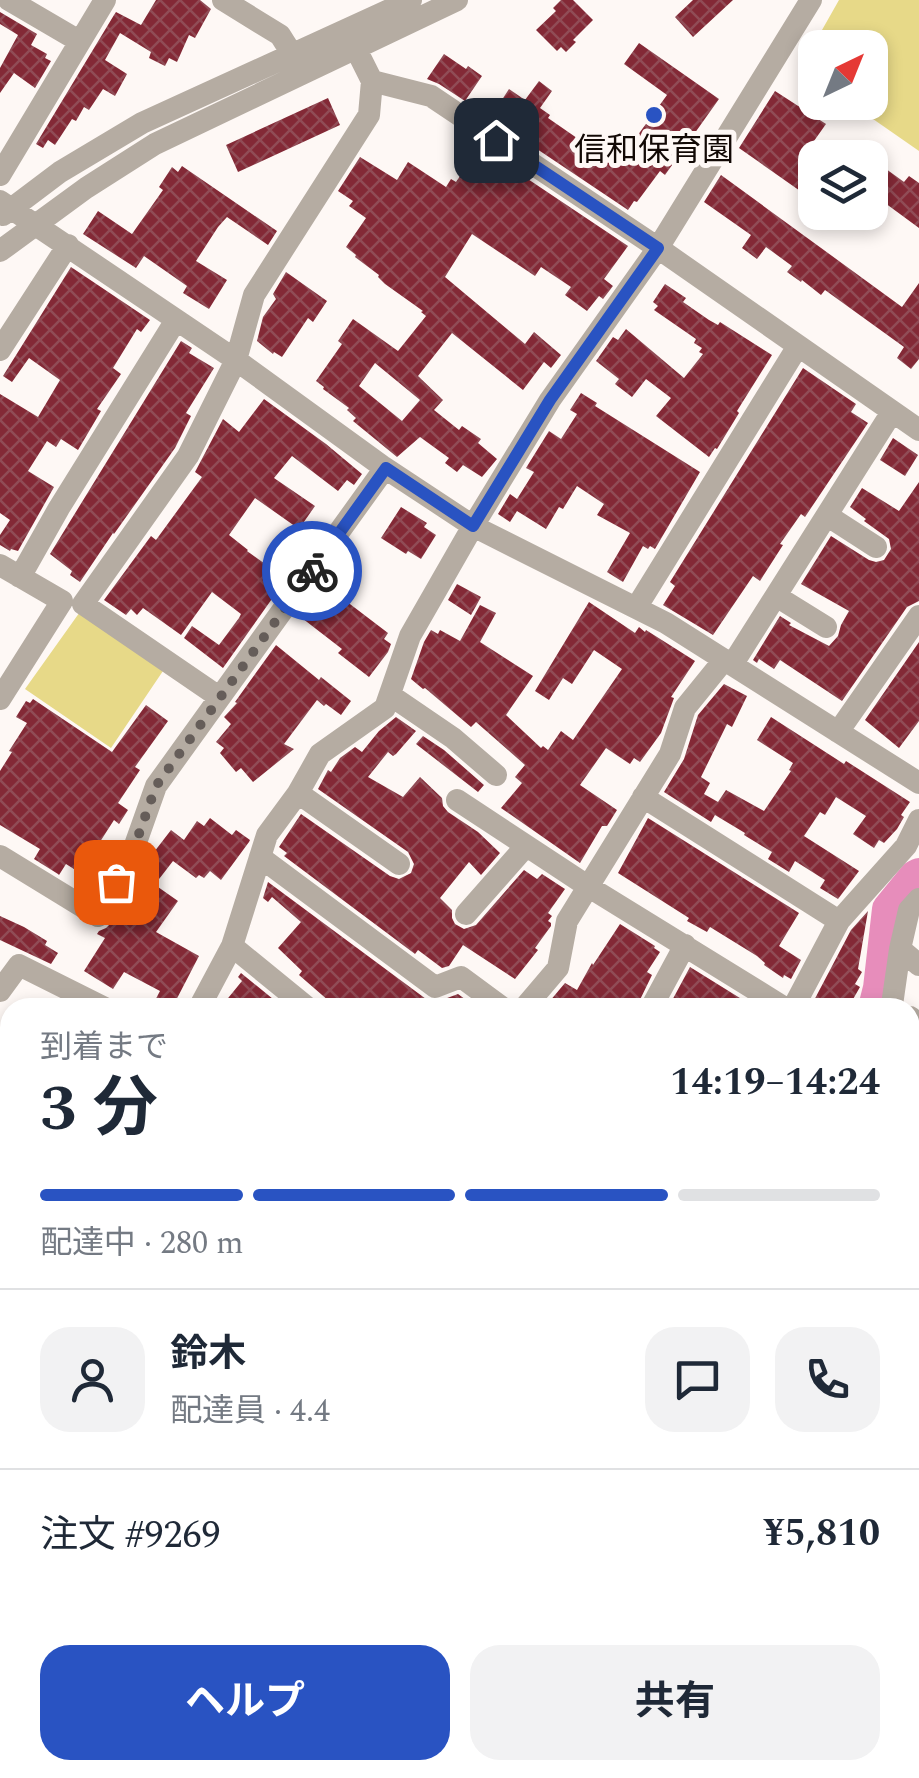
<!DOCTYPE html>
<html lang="ja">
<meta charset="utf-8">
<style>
:root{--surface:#fff;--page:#f2f2f3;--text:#1f2937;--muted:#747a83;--line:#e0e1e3;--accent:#2953c2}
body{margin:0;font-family:Spectral,"Noto Sans JP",serif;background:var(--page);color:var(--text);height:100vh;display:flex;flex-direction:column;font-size:38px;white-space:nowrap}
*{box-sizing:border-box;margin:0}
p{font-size:32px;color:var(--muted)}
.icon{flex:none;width:55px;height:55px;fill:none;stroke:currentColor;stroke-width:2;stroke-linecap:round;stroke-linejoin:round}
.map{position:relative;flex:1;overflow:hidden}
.details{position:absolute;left:0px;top:998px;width:920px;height:782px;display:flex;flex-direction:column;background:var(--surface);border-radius:30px 30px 0 0;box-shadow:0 5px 15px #0003}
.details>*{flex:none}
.needle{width:65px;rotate:43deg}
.buttons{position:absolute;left:798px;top:30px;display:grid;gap:20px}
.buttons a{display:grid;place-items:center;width:90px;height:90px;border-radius:20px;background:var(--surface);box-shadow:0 5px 15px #0003;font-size:50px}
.pin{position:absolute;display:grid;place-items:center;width:85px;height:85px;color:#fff;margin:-42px;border-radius:20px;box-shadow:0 5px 15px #0006}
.courier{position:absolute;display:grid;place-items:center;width:100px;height:100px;margin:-50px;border:8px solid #2953c2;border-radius:50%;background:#fff;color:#222;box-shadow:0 2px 12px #0007}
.summary em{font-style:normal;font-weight:700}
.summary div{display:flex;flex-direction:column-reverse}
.summary{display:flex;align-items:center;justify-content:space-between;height:170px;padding:0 40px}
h1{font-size:65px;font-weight:700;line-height:75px}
.bar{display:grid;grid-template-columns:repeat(4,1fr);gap:15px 10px;align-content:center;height:120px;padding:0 40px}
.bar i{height:12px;border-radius:8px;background:var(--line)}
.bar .active{background:var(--accent)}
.bar p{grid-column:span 4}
.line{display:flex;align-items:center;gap:25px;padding:0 40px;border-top:2px solid var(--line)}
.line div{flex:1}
.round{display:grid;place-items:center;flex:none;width:105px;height:105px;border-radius:30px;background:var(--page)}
.cta{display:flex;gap:20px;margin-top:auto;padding:20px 40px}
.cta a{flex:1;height:115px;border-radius:30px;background:var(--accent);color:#fff;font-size:40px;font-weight:700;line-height:115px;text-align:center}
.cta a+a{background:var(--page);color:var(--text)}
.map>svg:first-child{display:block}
.grass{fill:#e7d988}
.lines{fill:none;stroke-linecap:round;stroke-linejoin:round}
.river{stroke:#e78dbb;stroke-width:32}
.building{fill:url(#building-cross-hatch);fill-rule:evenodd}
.minor{stroke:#b5aca2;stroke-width:22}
.done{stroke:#655d59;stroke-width:10;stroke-dasharray:0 18}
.route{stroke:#2953c2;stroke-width:12}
.poi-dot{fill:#2953c2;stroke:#fef8f5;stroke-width:4}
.labels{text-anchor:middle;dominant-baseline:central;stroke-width:10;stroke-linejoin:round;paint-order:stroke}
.poi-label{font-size:32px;fill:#120905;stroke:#fef8f5}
</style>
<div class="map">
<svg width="919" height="1778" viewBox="0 0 919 1778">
<defs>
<pattern id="building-cross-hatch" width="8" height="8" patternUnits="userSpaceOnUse" patternTransform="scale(2.5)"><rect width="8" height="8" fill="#832936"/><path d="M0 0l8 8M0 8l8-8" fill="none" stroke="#904c56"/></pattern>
</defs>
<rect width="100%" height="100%" fill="#fef8f5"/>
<path class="grass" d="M839,0H919V151L850,103L870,102V48L826,47L822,30Z
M82,609L165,668L111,748L25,689Z"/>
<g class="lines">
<path class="river" d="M874,1008L879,988L888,909L915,876L919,874
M128,1778L137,1770"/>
</g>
<path class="building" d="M156,0H200L211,9L195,38L189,35L177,62L169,58L165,66L149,58L151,52L120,33L105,60L127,74L115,96L103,89L89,110L84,107L76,121L72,119L55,145L48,140L43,148L36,144L114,15L116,12L141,25Z
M561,0H573L593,20L573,40L576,42L566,52L561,47L557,51L536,30L556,11L553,8Z
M693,0H733L693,37L675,17Z
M0,12L37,34L31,45L47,54L45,58L51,61L35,88L14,73L0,93V68L18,35L0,24Z
M639,43L719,99L665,175L660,171L637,202L634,201L628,210L534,147L538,141L494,112L509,89L525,100L539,81L552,91L540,108L550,115L548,118L616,165L667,95L624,64Z
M444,54L466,69L468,66L482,76L465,101L439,84L427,79Z
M775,91L826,124L809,148L815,153V176L803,193L739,148Z
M328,98L340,125L238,172L226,145Z
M480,147L628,246L604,279L613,286L603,299L599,296L587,311L565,295L571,287L541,267L535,276L472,234L445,277L525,344L534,332L561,355L551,368L544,362L523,390L452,333L418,376L443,400L434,410L459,430L462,426L481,439L478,443L497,459L482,477L463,465L457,472L445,463L449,458L420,437L397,457L353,421L356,418L347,410L349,408L323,389L324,387L316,381L342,344L338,341L353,319L398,351L426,316L421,312L423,311L385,284L378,277L379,275L355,257L356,255L346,247L366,218L349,206L353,201L338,191L360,157L397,180L408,162L446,187L451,179L456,182ZM375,363L420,400L402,421L359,386Z
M182,166L277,231L268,245L227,217L218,227L196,261L227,280L209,309L183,293L187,286L144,256L136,268L83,234L98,211L132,234L163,190L159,187L172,167L178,172Z
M882,166L904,182L909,176L919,183V228L870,192V182Z
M721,175L902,307L919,283V359L911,369L897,358L904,347L825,290L821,295L802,280L801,282L787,272L792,266L766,247L757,259L742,248L751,235L704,202Z
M71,267L150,320L141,332L137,329L113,368L121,374L97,409L101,411L78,450L61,439L56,447L47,441L28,471L54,487L18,551L11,549L10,551L0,545V535L10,520L0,513V394L38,417L60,380L29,358L12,382L3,376Z
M286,272L327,301L313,322L308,318L282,357L274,352L273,354L257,341L263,317L276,299L273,294Z
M665,284L686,298L683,302L709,320L718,325L720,322L772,355L737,411L739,413L717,449L715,448L709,457L656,416L671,398L646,379L632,397L615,384L619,379L596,361L613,337L618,340L626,329L684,378L703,354L699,352L702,348L694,343L696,339L654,310L658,306L653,302Z
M181,341L192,348L189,353L214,368L186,413L191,416L175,448L114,534L113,533L80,582L70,575L72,571L50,554Z
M803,368L856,404L851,412L868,423L805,517L801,514L780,544L783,545L760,581L753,576L713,635L663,605L675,586L670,582Z
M581,393L597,403L595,406L700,472L655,549L650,546L648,549L643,546L623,582L607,572L630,533L597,515L604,504L577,486L563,509L559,507L546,529L517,511L510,522L498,514L510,494L517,499L534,472L526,468L549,431L561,439L577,414L570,410Z
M264,399L326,444L362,474L354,485L347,480L338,491L292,456L274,478L315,506L299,529L255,498L229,535L248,550L247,551L286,579L223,668L184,638L192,626L219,645L239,618L241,614L212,592L181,635L143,608L137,615L131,609L126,615L104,600L151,536L156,540L202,477L195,472L223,419L239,432Z
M893,438L918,455L905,476L880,460Z
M919,482V601L907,607L842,701L780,660L774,669L759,659L757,663L753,660L780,616L791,623L789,625L829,646L838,636L841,625L849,611L801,584L831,536L869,560L876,562L884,560L891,549L889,539L864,521L866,519L850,507L862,488L899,511Z
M401,507L427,523L424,527L436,535L421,559L408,551L406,554L381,538Z
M321,582L388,633L384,639L391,644L388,652L369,677L338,653L342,649L298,615Z
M457,584L481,597L471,615L448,600Z
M589,602L635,633L639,627L645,632L646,630L695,661L671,697L674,698L661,733L640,762L634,758L630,764L606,748L580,785L617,810L607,826H602L580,863L501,808L522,783L515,777L525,765L476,722L471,727L425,688L423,689L411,679L424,642L431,630L438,634L440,630L460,641L480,605L496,613L480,642L533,676L506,715L541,748L543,746L548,750L561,731L573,740L622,669L594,650L572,684L563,678L549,700L535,691Z
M919,642V721L899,748L865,720Z
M276,645L319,680L321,677L351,701L341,715L326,704L324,706L317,700L284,744L294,749L253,782L241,768L236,772L220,753L224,748L216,742L231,724L224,717L237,703L235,702Z
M724,684L747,696L732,727L727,724L701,777L710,783L704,794L718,802L726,790L764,811L791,771L789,770L793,763L757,740L771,717L844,764L846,761L910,802L901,815L904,817L897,829L884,843L879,840L874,848L853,834L866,816L836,797L825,815L820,812L804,836L859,871L838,899L820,888L825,880L795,861L789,872L768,859L772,852L744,835L745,833L715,815L711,822L664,792L684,759L698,715Z
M33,699L112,752L146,705L168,721L135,767L140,770L118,803L128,810L119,824L114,820L89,859L105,870L96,883L66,864L59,875L58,874L34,859L40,849L0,825V771L12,752L9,751L27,723L16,717L26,701L30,703Z
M396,717L416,731L396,754L393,756L388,752L368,777L403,797L420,777L442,798L443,806L448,812L478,832L500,853L481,875L469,862L440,898L452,910V918L455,924L464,929L476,925L524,870L537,879L542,874L565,889L548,913L552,916L548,921L551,923V926L535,948L538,950L515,979L463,945L449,966L442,968L418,950L415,954L284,856L287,853L279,847L301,814L390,876L399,879L411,873L414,864L408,852L318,789L328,770L331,772L340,758L355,747L362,752L379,731Z
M423,736L444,750L484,785L478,792L416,744Z
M210,818L232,835L236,830L250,840L249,842L221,880L210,871L204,878L199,875L196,878L173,861L156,883L159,885L158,887L178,901L156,932L199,956L172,1008H151L160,991L124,972L113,989L84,971L105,938L97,934L99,931L106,928L111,923L149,854L151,856L171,830L184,840L197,821L204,826Z
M648,818L799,913L779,946L801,960L791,979L784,975L783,978L764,965L765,963L757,956L710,927L707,932L687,921L689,918L618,873Z
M268,882L426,999L439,1001L458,994L477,1008H337L299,975L302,971L278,948L301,922L272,897L268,902L263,898Z
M868,911L858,969L862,972L855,984L860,987L848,1008H810L851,930Z
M0,916L24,927L47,941L45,945L58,953L51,964L0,940Z
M620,924L655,946L654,948L660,952L647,972L652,975L636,1008H544L565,983L577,990L592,963L593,965Z
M690,967L756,1008H668Z
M241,973L284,1008H220L242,981L238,977Z"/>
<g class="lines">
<path class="minor" d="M9,0L79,41
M223,0L280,35L292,54
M372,81L431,96L658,248L919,430
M0,175L105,0
M0,201L236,360L382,466L473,526L666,623L919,783
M3,215L60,172L142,123L411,0
M0,251L86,188L155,144L457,0
M0,350L68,245
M828,516L876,547
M0,565L62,601L0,699
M20,577L59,508L176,320
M776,596L826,627
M636,608L798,346
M732,665L892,412
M390,695L453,738L496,775
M219,697L83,604L188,456L236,360L254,295L369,115L372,81L355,47
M838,732L919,616
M298,793L399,864
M643,797L839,921
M457,800L589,887L785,1008
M0,856L98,916L134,848L156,786L385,468
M260,857L435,987L461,977L503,1008
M466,914L526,846
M232,946L308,1008
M900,949L909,910L919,899
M0,991L19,965L105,1008
M892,1005L900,949L919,965
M199,1008L232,946L267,835L298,793L320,754L385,708L410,636L473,526L550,400L658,248L811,0
M524,1008L558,968L567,921L670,754L685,708L724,660
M651,1008L685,945
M793,1008L839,921L906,846L919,820
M910,1017L919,1024
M910,1105L917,1110
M910,1232L919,1239
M0,1278L10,1284
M0,1343L10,1326
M910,1484L919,1471
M910,1583L919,1587
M0,1712L10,1718
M103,1770L118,1778
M660,1770L671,1778
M75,1778L83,1770
M388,1778L393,1770
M473,1778L478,1770
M603,1778L608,1770
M715,1778L720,1770
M789,1778L790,1770"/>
</g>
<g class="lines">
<path class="done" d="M116,882L134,848L156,786L312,571"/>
<path class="route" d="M312,571L386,468L473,526L550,400L658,248L496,140"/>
</g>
<circle class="poi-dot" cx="654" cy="115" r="10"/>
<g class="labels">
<g class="poi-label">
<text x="654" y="150">信和保育園</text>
</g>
</g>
</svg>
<div class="buttons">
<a><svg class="needle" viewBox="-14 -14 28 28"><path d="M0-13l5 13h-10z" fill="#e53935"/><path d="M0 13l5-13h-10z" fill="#747a83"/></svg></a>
<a><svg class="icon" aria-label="layers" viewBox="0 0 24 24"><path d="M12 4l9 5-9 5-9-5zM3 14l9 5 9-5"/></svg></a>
</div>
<div class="pin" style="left:116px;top:882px;background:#ea580c"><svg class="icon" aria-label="bag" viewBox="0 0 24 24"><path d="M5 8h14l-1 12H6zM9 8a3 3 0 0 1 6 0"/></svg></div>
<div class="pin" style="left:496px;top:140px;background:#1f2937"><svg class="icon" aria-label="home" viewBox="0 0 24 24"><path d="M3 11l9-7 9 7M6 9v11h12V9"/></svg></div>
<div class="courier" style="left:312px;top:571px"><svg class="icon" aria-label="bike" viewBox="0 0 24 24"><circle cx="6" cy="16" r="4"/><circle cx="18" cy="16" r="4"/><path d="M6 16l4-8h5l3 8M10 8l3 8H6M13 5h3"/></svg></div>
<section class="details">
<div class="summary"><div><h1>3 分</h1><p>到着まで</p></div><em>14:19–14:24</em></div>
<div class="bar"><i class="active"></i><i class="active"></i><i class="active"></i><i></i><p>配達中 · 280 m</p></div>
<div class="line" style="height:180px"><a class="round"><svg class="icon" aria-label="person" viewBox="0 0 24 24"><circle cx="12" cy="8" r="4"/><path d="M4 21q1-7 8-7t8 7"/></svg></a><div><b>鈴木</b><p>配達員 · 4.4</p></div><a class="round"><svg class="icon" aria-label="chat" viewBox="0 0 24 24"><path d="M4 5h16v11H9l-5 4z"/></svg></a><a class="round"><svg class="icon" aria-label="phone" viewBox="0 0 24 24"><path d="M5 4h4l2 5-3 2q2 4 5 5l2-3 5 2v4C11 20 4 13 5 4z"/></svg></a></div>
<div class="line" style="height:130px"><div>注文 #9269</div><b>¥5,810</b></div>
<div class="cta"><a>ヘルプ</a><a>共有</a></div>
</section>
</div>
